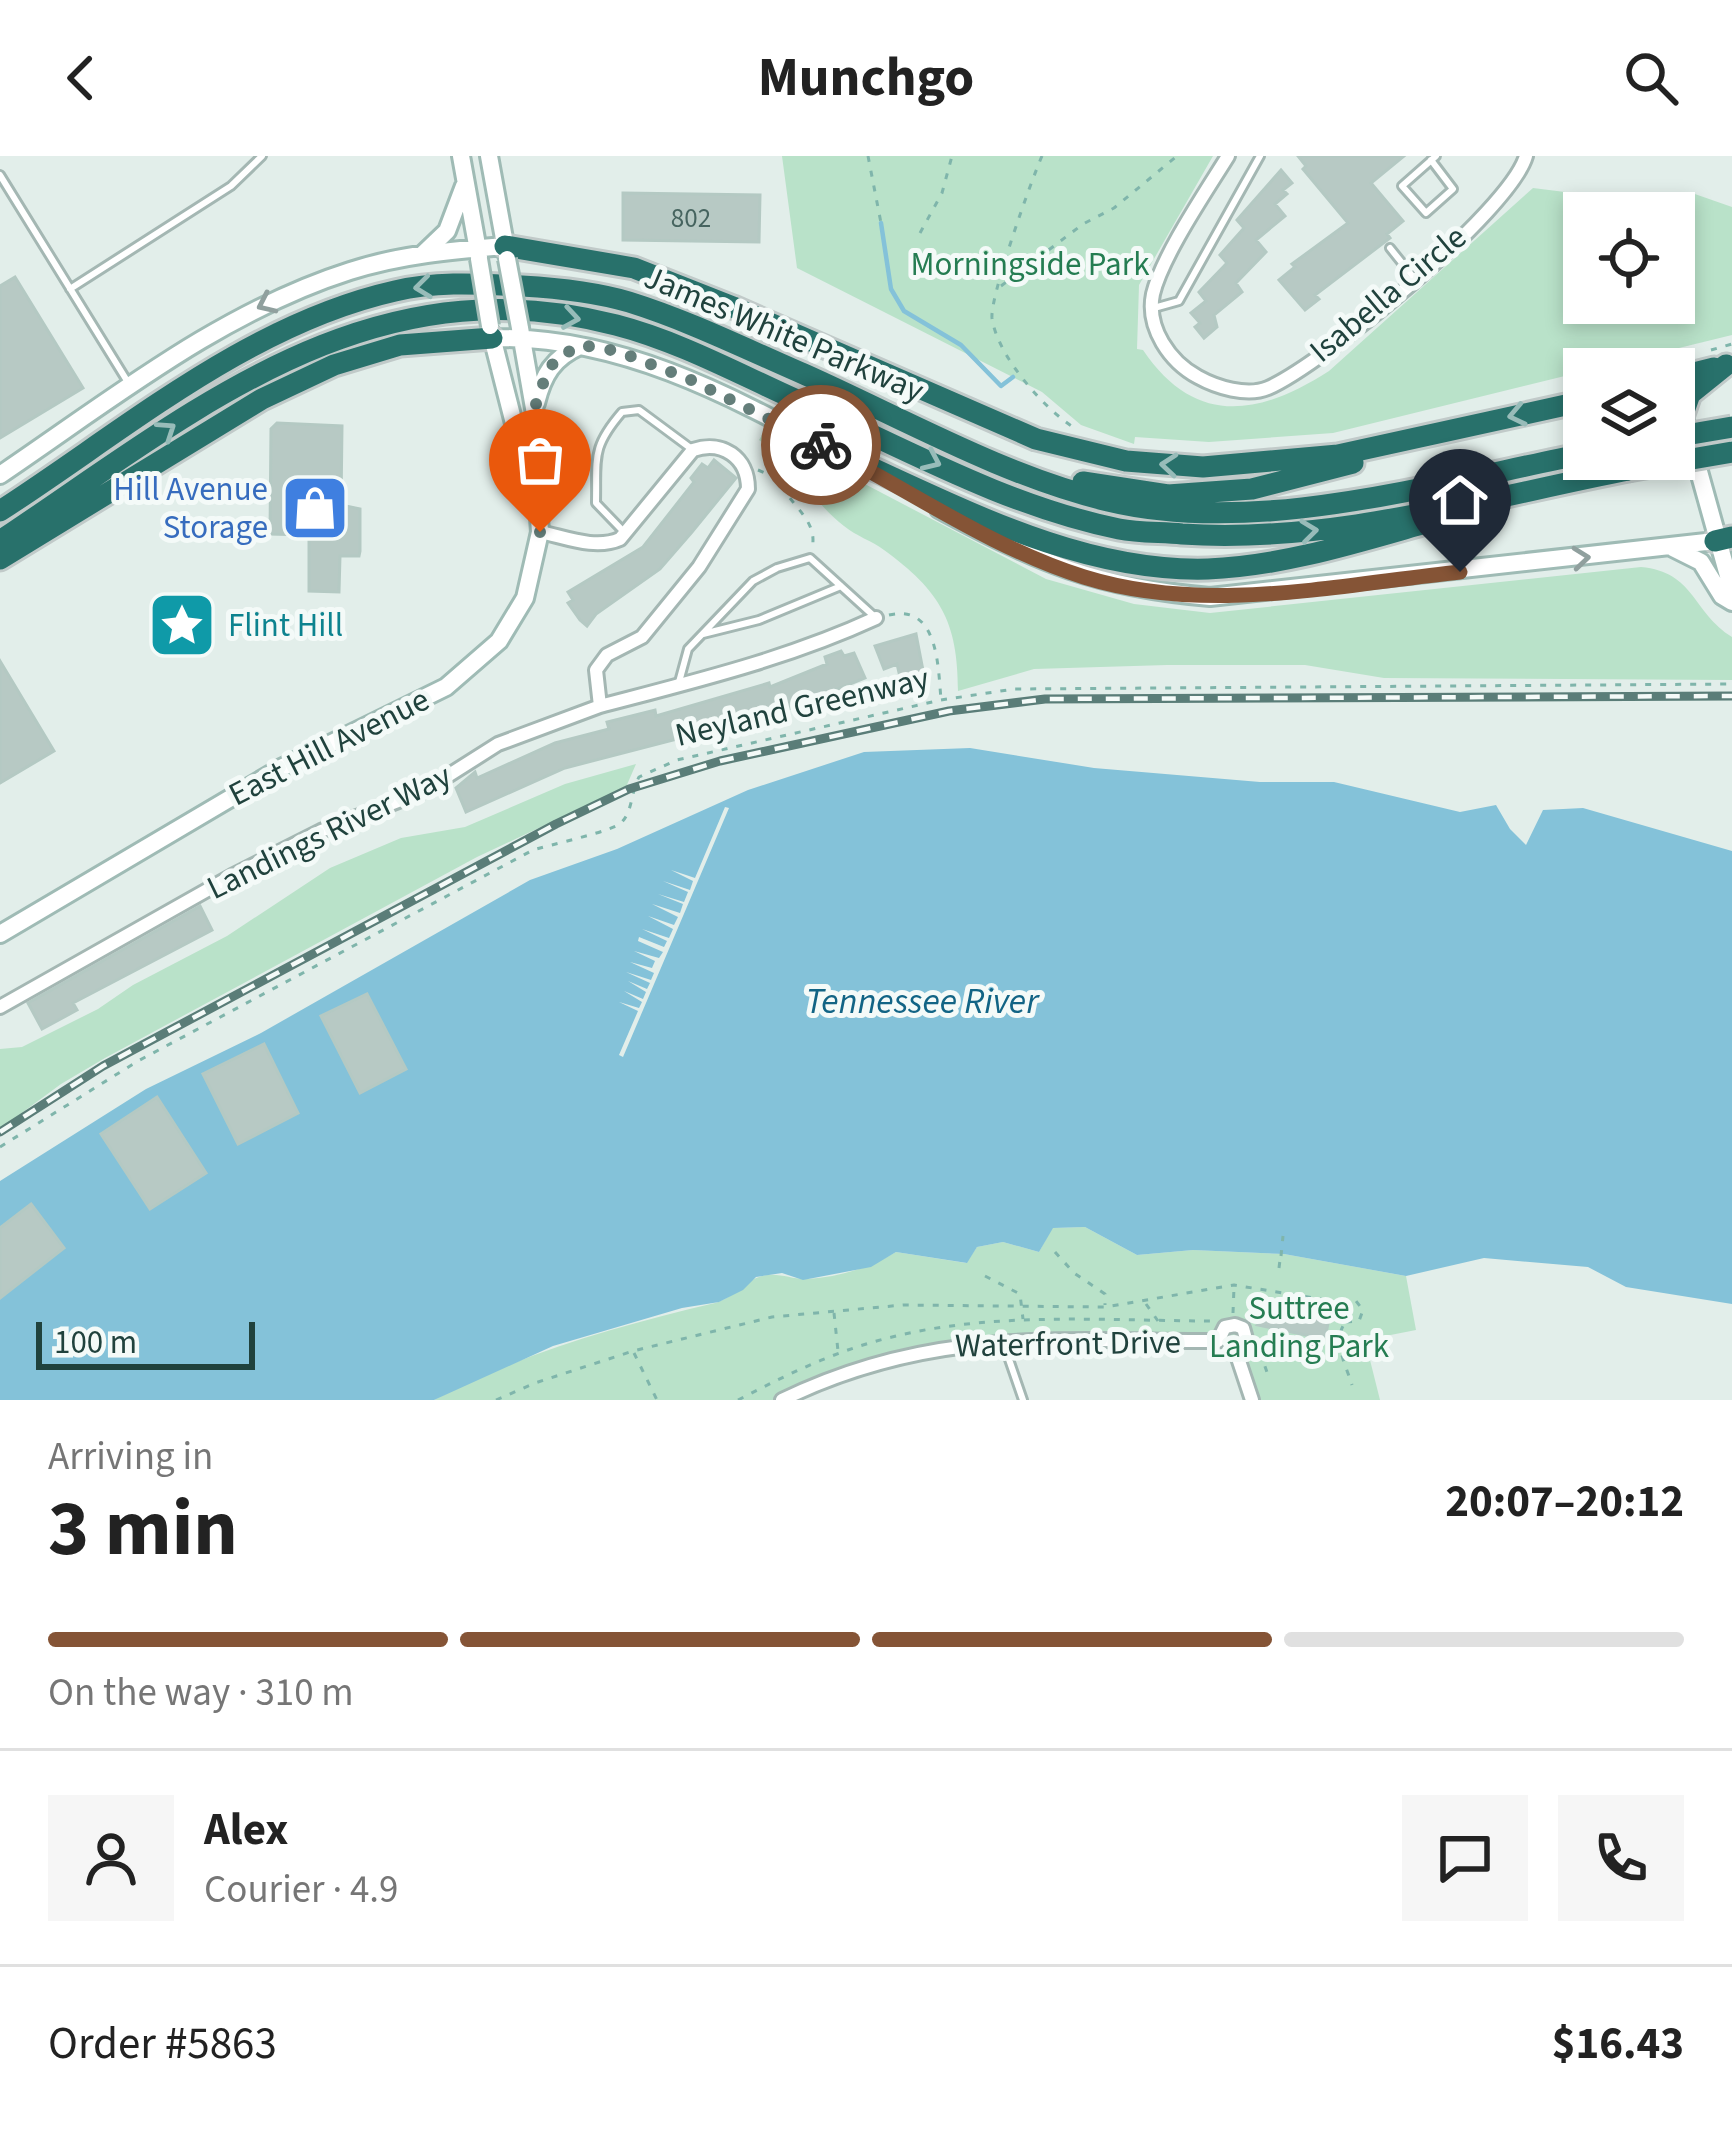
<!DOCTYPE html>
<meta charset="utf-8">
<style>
:root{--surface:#fff;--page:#f6f6f6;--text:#222;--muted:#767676;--line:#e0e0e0;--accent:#855436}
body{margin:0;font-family:"Source Sans 3",sans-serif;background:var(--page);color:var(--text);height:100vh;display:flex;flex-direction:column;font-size:45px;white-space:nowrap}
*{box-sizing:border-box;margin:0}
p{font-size:39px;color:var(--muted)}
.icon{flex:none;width:66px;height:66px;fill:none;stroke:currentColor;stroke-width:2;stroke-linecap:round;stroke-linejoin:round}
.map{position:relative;height:1244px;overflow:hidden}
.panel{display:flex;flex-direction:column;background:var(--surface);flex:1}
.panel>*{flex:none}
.controls{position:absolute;left:1563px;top:36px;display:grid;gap:24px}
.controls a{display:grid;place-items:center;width:132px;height:132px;border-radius:0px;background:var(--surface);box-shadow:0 6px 18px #0003;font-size:60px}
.scale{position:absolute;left:36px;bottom:30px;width:219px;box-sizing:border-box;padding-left:12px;border:6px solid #20423d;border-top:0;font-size:33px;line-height:42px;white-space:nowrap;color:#20423d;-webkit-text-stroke:9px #f4faf8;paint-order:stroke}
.pin{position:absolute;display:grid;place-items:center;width:102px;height:102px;color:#fff;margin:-123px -51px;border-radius:50% 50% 50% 0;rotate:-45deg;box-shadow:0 0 12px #0007}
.pin .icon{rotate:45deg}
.courier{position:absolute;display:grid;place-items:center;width:120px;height:120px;margin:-60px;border:9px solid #855436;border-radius:50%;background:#fff;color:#222;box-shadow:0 3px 15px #0007}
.summary em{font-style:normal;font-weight:700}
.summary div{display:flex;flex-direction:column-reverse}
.summary{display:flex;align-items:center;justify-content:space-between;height:204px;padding:0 48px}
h1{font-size:78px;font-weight:700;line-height:90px}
.bar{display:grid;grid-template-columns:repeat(4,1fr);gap:18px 12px;align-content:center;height:144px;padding:0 48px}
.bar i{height:15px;border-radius:9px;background:var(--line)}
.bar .active{background:var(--accent)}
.bar p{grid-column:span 4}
.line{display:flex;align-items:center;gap:30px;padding:0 48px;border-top:3px solid var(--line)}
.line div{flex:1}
.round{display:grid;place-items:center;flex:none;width:126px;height:126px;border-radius:0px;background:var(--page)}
header{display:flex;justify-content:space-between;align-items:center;height:156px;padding:0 48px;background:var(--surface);font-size:54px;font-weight:700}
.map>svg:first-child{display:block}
.green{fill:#b9e2c9;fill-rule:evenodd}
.water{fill:#84c2d9}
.pier{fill:#e2eeea}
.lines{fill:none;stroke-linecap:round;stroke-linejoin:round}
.stream{stroke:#84c2d9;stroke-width:4.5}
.building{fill:#b7c9c4;stroke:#b4c9c3;stroke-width:3}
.lane-casing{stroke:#a4b7b3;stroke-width:12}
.street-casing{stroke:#a4b7b3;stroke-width:18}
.secondary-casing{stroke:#9fbbb5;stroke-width:22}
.highway-casing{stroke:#c1cac9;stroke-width:27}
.path{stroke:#7fb5ab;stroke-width:3;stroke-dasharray:6 9;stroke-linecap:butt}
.lane{stroke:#fff;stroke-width:6}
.street{stroke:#fff;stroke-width:12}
.secondary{stroke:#fff;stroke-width:16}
.highway{stroke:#28716b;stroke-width:21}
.rail-casing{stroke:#5a7d78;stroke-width:9}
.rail{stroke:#f4faf8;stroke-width:4.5;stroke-dasharray:14;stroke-linecap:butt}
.secondary-bridge-casing{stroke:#9fbbb5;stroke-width:22;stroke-linecap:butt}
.highway-bridge-casing{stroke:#c1cac9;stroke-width:27;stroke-linecap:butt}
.secondary-bridge{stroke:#fff;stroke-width:16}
.highway-bridge{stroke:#28716b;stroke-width:21}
.oneway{stroke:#98bcb9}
.oneway2{stroke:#90a09e}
.done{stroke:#647e7a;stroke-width:12;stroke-dasharray:0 21.6}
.route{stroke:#855436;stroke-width:15}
.labels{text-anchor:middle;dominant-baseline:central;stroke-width:10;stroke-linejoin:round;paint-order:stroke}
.number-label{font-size:27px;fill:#46645f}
.park-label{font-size:33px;fill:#257d52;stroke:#f4faf8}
.street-label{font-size:33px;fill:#20423d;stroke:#f4faf8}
.shop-label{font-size:33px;fill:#366cbe;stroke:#f4faf8;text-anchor:end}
.culture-label{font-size:33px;fill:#0d838f;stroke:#f4faf8;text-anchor:start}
.water-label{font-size:36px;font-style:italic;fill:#126485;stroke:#f4faf8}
</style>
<header><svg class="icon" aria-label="back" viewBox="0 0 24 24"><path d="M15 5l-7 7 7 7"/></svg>Munchgo<svg class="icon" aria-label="search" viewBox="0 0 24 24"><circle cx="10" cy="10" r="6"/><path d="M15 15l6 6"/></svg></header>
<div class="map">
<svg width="1732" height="1244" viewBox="0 0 1732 1244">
<rect width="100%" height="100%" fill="#e2eeea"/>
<path class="green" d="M782,0H1213L1139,129L1137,193L1143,194C1195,271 1259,260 1329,215L1533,32L1629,44L1692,37L1732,51V179L1333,277L1209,286L1135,281L1134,288L1081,269L1042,236L797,112ZM1584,57H1674V147H1584Z
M762,279L779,283L1046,423L1134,448L1210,457L1641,411C1695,416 1692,456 1732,481V524L1384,522L1305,509H1167L1034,513L958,535C958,465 940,435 884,394C872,385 856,380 844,370C811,345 796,308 759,284Z
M636,608L626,631L477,701L105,902L61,928L0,973V893L22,891L98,853L133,829L227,780L330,712L401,682L465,671L565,628Z
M1085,1071L1137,1099L1193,1094L1284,1098L1406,1120L1416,1174L1365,1184L1380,1244H1252L1232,1199L1220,1190L951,1189L782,1244H434C523,1196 618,1170 715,1147C734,1142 746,1124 762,1120C779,1116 792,1124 808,1123C839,1121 869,1112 896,1096L966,1107L977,1091L1003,1086L1039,1096L1052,1072Z"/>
<path class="water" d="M970,592L1094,612L1260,626H1334L1460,656L1496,649L1510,673L1526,689L1543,654L1583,652L1732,695V1148L1626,1131L1588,1111L1484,1102L1406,1120L1284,1098L1193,1094L1137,1099L1085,1071L1053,1072L1039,1096L1003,1086L977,1091L967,1107L896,1096L871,1111L803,1124L782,1117L756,1121L743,1134L719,1146L682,1152L553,1190L434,1244H0V1025L146,933L261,877L530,724L617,693L748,634L864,596Z"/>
<path class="pier" d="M725,651L729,652L623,901L619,899L638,855L619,846L639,852L642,846L624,835L643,843L646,836L628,825L647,833L650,827L626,816L651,824L654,817L630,806L652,812L655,805L634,795L659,802L663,796L638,785L639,781L664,791L667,785L642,773L669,782L673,773L648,760L674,769L678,761L652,748L680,757L683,748L658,738L684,746L688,736L663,725L690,734L693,725L671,714L695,722Z"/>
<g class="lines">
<path class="stream" d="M881,67L891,133L904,155L961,189L1001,230L1013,221"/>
</g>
<path class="building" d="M1298,0H1404L1371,27L1403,65L1387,78L1390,82L1315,139L1319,143L1305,154L1279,124L1295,111L1292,108L1348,67L1303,13L1306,10Z
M1281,14L1292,27L1283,34L1287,38L1275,48L1285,60L1256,84L1266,96L1236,127L1242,136L1214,159L1217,171L1204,182L1195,171L1200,167L1191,157L1206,145L1199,136L1227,107L1220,99L1244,72L1237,64Z
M623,37L760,39L759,86L623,84Z
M15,121L83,232L0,282V130Z
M277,267L342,270L341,349L360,353V395L359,400H340L339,436L309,435V379L270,378L271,273Z
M714,304L736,322L692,376L660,413L596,458L587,470L580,464L568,447L573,444L568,436L643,391L694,326L691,322L702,308L708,312Z
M916,478L926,530L903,534L897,508L884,513L875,490Z
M841,495L844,500L854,497L865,522L781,556L565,612L466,656L456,632L475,616L477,622L555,587L609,573L607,566L655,554L656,560L769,527L770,531L827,508L825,501Z
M0,505L54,595L0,627Z
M200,750L212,774L73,847L77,854L42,873L28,847Z
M367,838L406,913L360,937L321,860Z
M264,888L298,957L238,988L203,918Z
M157,941L206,1017L150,1053L101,978Z
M31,1048L64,1092L0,1142V1072Z
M1280,1152L1329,1162L1325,1183L1258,1169Z"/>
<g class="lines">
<defs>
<path id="lane" d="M1431,4L1453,33L1426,57L1402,30L1436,0
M0,19L129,228
M1390,92L1414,122
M70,133L231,30L262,0
M1154,152L1179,145L1260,0
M623,375L596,347C597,302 591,292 622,256L639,254L693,294
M703,478L759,464L841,430
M679,526L688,493L753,425L777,412L810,402L876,462
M1003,1186L1023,1244"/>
<path id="street" d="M1228,0C1207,34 1162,100 1153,138C1146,172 1170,206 1198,221C1216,231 1247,241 1268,232C1323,208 1510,55 1526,0
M540,376C565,381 595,394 620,383L693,294C722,284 748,301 748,333L699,411L642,481L607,499L596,514L600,550C695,525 787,503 876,462
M0,851L232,720L321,675L424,635L498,588L600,550
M1218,1185L1225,1171L1235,1169L1243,1172L1248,1190L1237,1199
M1237,1199L1252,1244
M782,1244C931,1171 1059,1185 1218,1185"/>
<path id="secondary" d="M461,0L479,100
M489,0L507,99
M423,98L447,75L464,30
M491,177L520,291L536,317
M492,182C620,180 727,238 837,297
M536,247C543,219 553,202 580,190
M1674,249L1683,258L1732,434
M0,319C111,244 221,156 350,115C399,99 454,94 505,90
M939,353C1039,407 1095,431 1210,441L1715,385
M1673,392L1701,406L1722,440L1732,446
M0,778L283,611L446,531L499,485L525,442L540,376L536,317L541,292L520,172"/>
<path id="highway" d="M505,90L634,112L733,151L1036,283L1126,305L1203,311L1338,299L1584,245
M1674,222L1714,212
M1683,258L1690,238L1726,209
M827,292C947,344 1073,417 1208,413C1281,410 1352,388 1422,368
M1083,326L1168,339L1252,333L1353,307
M0,355C124,275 248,168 395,135C437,125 479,128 522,130C557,132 595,136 629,146C690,165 748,194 806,219C902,262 1006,321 1108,345C1258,381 1436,327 1584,298
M0,385C192,257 368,104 616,169C682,186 746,222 808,249C909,295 1010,351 1119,373C1139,377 1161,376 1182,378C1332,388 1481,343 1628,314
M1715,385L1732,381
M0,403L262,243L334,209L400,189L492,182"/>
</defs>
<use href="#lane" class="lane-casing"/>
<use href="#street" class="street-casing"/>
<use href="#secondary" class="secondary-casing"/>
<use href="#highway" class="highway-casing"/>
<path class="path" d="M868,0L881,67
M1042,0C1031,25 990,140 992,162C997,200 1045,254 1076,273
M920,77L942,37L952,0
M1001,130L1083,68L1114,52L1177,0
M1711,194L1732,188
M1638,213L1666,206
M758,314L779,323C787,348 819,363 812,392
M889,459C939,447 938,513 941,543
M0,991L138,905L533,694C549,689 613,675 621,667C633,655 631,635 639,621L677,604L941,544L1014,533L1732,528
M1055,1096L1074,1117L1105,1138V1149
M1281,1100L1283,1080
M1279,1112L1280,1104
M985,1120L1020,1138L1023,1163
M1146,1148L1158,1165
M834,1157L838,1195
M1233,1157L1234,1131
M1346,1166L1359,1165L1363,1154L1356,1145L1344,1147L1340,1154L1346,1166C1331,1183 1346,1209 1352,1229
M1260,1196L1269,1222
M634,1197L657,1244
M496,1244L535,1227L633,1195L772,1161L903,1149L1105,1151L1234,1129L1344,1147
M738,1244C788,1218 837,1194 892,1181C996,1155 1109,1165 1215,1165"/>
<use href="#lane" class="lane"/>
<use href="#street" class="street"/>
<use href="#secondary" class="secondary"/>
<use href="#highway" class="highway"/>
<defs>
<path id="rail" d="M0,976L103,910L556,668L629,633L720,605L949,555L1045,543L1732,540"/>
</defs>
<use href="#rail" class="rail-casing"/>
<use href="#rail" class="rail"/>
<defs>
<path id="secondary-bridge" d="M479,103L490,170
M507,103L520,172"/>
<path id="highway-bridge" d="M1674,281L1732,271
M1628,314L1732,296"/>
</defs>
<use href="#secondary-bridge" class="secondary-bridge-casing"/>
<use href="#highway-bridge" class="highway-bridge-casing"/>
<use href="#secondary-bridge" class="secondary-bridge"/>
<use href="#highway-bridge" class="highway-bridge"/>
</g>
<defs><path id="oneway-chevron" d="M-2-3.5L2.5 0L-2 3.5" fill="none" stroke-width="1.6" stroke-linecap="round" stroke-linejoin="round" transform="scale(3)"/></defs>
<g class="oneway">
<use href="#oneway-chevron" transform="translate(423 131) rotate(173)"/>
<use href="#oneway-chevron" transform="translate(571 162) rotate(9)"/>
<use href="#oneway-chevron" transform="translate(1517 259) rotate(168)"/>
<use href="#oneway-chevron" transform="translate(167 274) rotate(-34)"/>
<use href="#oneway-chevron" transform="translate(932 305) rotate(24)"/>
<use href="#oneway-chevron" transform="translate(1169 309) rotate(-175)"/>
<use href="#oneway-chevron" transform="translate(1309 375) rotate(-7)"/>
</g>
<g class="oneway2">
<use href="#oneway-chevron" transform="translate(266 148) rotate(155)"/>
<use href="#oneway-chevron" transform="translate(1581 402) rotate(-6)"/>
</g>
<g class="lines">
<path class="done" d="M540,376L536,317L541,292L534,254L547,216L557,202L581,189L617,195L689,223L821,289"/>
<path class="route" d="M821,289C908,333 991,392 1084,421C1206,459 1337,429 1460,416"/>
</g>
<defs>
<symbol id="shop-square" viewBox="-11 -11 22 22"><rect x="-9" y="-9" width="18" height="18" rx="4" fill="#3f7fe0" stroke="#f4faf8"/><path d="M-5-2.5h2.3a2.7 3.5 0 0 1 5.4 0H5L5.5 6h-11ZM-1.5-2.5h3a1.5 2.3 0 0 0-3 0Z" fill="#fff"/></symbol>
<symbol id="sight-square" viewBox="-11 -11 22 22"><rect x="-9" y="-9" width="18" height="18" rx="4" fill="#0f9aa8" stroke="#f4faf8"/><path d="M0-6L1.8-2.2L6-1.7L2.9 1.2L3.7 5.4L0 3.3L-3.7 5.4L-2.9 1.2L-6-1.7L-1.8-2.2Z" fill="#fff"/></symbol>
</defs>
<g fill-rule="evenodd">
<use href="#shop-square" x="277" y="314" width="76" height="76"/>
<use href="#sight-square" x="144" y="431" width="76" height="76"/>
</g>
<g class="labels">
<g class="number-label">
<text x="691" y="62">802</text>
</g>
<g class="park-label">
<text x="1030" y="108">Morningside Park</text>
<text x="1299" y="1152">Suttree<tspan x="1299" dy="38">Landing Park</tspan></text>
</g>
<g class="street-label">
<text transform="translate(1388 138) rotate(-40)">Isabella Circle</text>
<text transform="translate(784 178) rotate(23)">James White Parkway</text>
<text transform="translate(802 551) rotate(-13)">Neyland Greenway</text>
<text transform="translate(329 591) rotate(-27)">East Hill Avenue</text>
<text transform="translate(329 676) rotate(-26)">Landings River Way</text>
<text transform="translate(1068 1188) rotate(-1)">Waterfront Drive</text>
</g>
<g class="shop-label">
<text x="268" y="333">Hill Avenue<tspan x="268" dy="38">Storage</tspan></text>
</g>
<g class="culture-label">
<text x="228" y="469">Flint Hill</text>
</g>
<g class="water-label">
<text x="922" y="845">Tennessee River</text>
</g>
</g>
</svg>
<div class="controls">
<a><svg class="icon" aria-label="locate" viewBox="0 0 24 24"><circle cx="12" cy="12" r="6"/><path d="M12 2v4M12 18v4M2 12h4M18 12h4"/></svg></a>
<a><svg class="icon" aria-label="layers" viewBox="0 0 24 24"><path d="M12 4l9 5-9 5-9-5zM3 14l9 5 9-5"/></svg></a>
</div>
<div class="scale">100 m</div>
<div class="pin" style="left:540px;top:376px;background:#ea580c"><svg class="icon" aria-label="bag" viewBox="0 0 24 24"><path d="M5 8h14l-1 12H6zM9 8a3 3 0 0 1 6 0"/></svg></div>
<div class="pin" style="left:1460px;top:416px;background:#1f2937"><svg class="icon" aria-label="home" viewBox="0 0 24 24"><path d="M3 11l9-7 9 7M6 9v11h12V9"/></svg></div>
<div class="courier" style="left:821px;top:289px"><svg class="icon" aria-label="bike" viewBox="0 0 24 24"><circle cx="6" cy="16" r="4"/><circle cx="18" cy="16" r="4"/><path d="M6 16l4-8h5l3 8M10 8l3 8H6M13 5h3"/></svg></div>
</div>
<section class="panel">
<div class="summary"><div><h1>3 min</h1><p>Arriving in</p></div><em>20:07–20:12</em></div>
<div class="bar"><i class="active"></i><i class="active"></i><i class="active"></i><i></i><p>On the way · 310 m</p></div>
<div class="line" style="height:216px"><a class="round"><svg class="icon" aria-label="person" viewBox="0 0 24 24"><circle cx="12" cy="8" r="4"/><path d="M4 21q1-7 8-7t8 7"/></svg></a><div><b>Alex</b><p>Courier · 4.9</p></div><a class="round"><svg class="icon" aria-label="chat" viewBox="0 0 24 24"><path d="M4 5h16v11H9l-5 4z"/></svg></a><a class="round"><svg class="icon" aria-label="phone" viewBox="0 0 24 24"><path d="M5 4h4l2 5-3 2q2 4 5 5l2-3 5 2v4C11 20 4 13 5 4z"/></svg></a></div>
<div class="line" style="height:156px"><div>Order #5863</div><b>$16.43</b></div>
</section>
